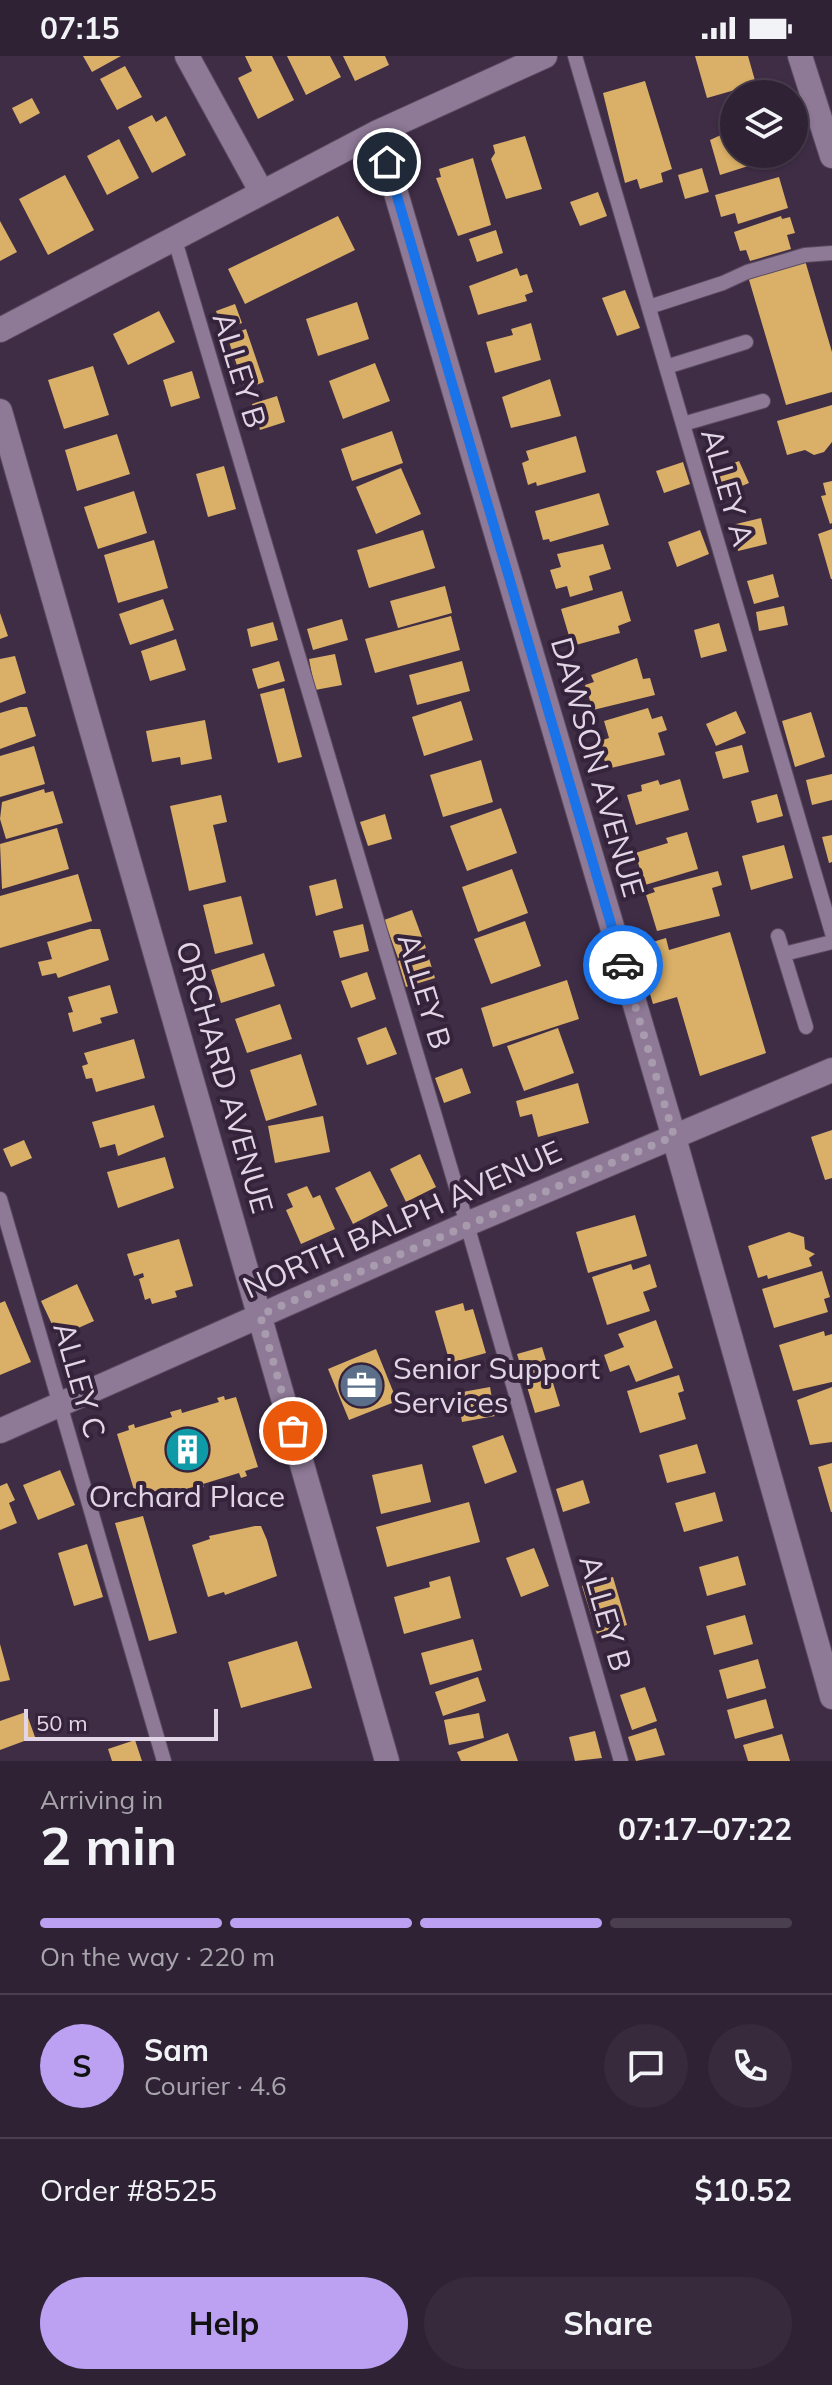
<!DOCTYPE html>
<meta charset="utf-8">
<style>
:root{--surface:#2f2234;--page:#372a3c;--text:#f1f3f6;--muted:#a7a4ac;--line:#4a3f4f;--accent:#bca0f2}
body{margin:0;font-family:Mulish,sans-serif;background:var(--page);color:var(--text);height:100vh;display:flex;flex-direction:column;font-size:30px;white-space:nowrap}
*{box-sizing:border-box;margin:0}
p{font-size:26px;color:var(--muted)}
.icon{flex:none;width:44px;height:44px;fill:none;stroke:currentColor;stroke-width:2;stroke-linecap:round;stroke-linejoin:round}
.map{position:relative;height:1705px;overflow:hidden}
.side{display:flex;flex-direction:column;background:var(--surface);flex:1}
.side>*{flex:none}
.fabs{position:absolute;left:720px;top:24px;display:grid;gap:16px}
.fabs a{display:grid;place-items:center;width:88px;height:88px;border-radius:50%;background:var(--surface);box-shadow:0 2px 6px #0004,0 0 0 2px var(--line);font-size:40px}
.scale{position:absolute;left:24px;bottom:20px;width:194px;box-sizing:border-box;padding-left:8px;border:4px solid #e2d6e6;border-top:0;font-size:22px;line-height:28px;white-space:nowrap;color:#e2d6e6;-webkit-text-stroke:6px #35233c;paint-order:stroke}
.pin{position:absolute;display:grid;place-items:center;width:68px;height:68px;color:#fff;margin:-34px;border:4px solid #fff;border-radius:50%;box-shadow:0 2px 8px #0007}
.courier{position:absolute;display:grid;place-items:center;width:80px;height:80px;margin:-40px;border:6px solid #1a73e8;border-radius:50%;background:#fff;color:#222;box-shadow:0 2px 10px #0007}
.summary em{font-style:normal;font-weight:700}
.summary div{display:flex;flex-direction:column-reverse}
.summary{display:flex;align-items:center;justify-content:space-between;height:136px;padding:0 40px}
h1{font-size:52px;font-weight:700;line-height:60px}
.bar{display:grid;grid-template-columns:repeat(4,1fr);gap:12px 8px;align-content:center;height:96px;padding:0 40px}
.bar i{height:10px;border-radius:6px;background:var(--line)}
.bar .on{background:var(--accent)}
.bar p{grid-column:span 4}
.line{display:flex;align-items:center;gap:20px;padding:0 40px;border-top:2px solid var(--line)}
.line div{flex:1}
.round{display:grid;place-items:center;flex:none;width:84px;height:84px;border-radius:42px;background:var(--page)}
.button{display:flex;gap:16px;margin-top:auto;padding:16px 40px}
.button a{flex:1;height:92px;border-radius:48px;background:var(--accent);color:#111;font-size:32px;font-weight:700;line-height:92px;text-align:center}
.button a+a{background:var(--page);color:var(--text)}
.status{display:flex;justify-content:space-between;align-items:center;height:56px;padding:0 40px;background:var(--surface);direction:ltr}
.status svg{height:22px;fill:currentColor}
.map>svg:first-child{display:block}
.building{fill:#daaf67}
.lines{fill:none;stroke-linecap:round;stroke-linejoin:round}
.service-casing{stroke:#5b4b60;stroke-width:16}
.minor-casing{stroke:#5b4b60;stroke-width:26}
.tertiary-casing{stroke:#5b4b60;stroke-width:26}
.service{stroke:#8e7996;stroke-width:14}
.minor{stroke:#8e7996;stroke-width:24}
.tertiary{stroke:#8e7996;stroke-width:24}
.done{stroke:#a99bae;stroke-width:8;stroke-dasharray:0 14.4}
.route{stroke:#1a73e8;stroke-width:10}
.labels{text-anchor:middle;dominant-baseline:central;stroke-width:8;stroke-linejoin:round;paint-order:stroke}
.street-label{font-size:30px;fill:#e2d6e6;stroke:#35233c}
.poi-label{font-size:30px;fill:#e2d6e6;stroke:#35233c;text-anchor:start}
</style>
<div class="status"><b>07:15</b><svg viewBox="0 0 49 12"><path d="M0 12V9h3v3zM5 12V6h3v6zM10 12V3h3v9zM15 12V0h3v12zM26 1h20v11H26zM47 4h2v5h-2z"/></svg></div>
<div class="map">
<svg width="832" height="1705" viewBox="0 0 832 1705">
<rect width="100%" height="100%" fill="#3f2d46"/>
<path class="building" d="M83,0H121L92,16Z
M245,0H272L294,44L258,63L238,22L252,15Z
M287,0H330L341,21L306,39Z
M343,0H385L389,9L355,25Z
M695,0H748L756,28L707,42Z
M125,10L142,41L117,54L100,23Z
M645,25L672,113L661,117L663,126L640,133L637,123L625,127L603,37Z
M32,42L40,57L20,68L12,52Z
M152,59L156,66L166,60L186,99L152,117L128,71Z
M734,73V98L783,99L720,119L710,84Z
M525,80L542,133L506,143L491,103L495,97L493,89Z
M119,83L139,122L107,139L87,100Z
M473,102L491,169L458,180L436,122L441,121L439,113Z
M702,112L709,136L685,143L678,119Z
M65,119L94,174L48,199L19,143Z
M779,121L788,152L738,168L735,157L721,161L715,139Z
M598,136L607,160L580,170L570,146Z
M338,160L355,194L245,248L228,213Z
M781,160L782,163L790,161L795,177L787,179L791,193L750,205L746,194L740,195L734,176Z
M0,165L17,196L0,205Z
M496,174L503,197L477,206L469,183Z
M804,201L832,296V336L786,349L747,217Z
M517,212L520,220L527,218L533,236L525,239L527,245L478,259L469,230Z
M625,234L640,272L617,280L602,242Z
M357,246L369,283L318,300L306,263Z
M235,248L242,267L222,274L216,255Z
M159,255L175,286L128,309L113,278Z
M531,267L541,304L495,317L486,286L513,279L511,273Z
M246,273L264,326L245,333L227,280Z
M375,307L390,345L343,363L329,325Z
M93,310L109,359L64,373L48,324Z
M192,315L200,342L171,351L163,324Z
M550,323L561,360L511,372L502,341Z
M277,340L285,366L260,374L252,348Z
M832,349V386L824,396L814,399L805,394L787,399L777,365Z
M392,375L403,407L352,425L341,393Z
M117,378L130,418L77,435L65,394Z
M576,380L586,416L537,430L536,426L528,429L522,407L529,404L526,395Z
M739,405L749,427L725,437L716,414Z
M683,406L690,428L664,437L656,415Z
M224,410L236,453L208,461L196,418Z
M401,412L421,458L376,478L356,431Z
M832,425V467L830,468L821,440L826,439L823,427Z
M134,435L147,477L98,493L84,451Z
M599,437L609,469L550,486L549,483L543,484L535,455Z
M761,462L767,488L738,495L732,469Z
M832,473V523H831L818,478Z
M423,474L435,512L369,532L357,494Z
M700,474L709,498L677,511L668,486Z
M154,484L168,532L118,547L104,499Z
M603,488L611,513L589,520L593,534L570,541L567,530L556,533L550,514L561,511L557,498Z
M773,518L779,541L754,548L747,525Z
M445,530L452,557L398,572L390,545Z
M622,535L631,565L618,570L620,577L572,590L561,553Z
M163,543L174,574L130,589L119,558Z
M784,550L788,569L759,575L756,556Z
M0,557L8,580L0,583Z
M451,560L460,594L375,617L365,583Z
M342,563L348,584L313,594L307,573Z
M273,566L278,584L251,591L247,573Z
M719,567L727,595L701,602L694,574Z
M176,583L186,614L150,625L141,595Z
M335,598L342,629L315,634L309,603Z
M15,600L26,637L0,647V603Z
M637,602L643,623L650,622L655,639L593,654L585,629L594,626L591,619Z
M279,605L285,625L258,633L252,613Z
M462,605L470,635L417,649L409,619Z
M284,632L302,701L278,707L260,638Z
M461,645L473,684L424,700L412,661Z
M20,651H27L36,680L0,693V657Z
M648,652L652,663L662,660L667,674L658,677L665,699L607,713L599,685L609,682L604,665Z
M736,655L746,677L716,690L706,668Z
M811,656L825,701L795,711L782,665Z
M205,664L212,703L181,709L180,701L152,706L146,675Z
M742,689L749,716L723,723L715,696Z
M34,690L45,728L0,741V700Z
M481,704L493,746L443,761L430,719Z
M832,718V744L812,749L806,724Z
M680,723L689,754L636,769L627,739L642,735L641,729L658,724L660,729Z
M44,733L45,737L53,735L63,767L6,783L0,763L2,746Z
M777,738L783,760L757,767L751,745Z
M221,739L227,766L213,769L226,826L189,835L170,750Z
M501,752L517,797L467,815L450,770Z
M385,758L392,783L368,790L360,766Z
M57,772L69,813L2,833L0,788Z
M687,776L698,813L645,829L635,797L668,787L666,782Z
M832,779V806L829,807L822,781Z
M784,789L793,822L751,834L742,800Z
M512,813L528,857L478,876L462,831Z
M718,815L722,829L712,832L720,860L657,875L646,839L655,836L653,832Z
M78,818L92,865L0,892V840Z
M336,823L343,852L316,860L309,830Z
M241,840L253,888L215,898L203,849Z
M412,854L426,892L398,902L384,864Z
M525,865L541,910L491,928L474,883Z
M363,868L369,895L340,902L333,875Z
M90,873H100L109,904L58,922L56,917L42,920L38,906L52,903L47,886Z
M730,876L766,997L700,1020L677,941L653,948L636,891L666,882L669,894Z
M427,896L435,922L406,931L398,905Z
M264,897L275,930L221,947L211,914Z
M367,916L376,943L351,952L341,925Z
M567,924L579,963L493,991L481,952Z
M110,929L118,957L100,962L102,967L73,976L68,957L73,956L68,941Z
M280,948L292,983L247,997L235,963Z
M386,971L397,998L367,1009L357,982Z
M558,972L574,1017L524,1035L507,990Z
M134,983L145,1022L96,1036L92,1022L86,1023L82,1010L88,1008L84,997Z
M301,998L317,1049L266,1065L250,1014Z
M462,1012L471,1037L444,1047L435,1022Z
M578,1027L589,1067L538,1081L532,1058L520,1061L516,1045Z
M154,1049L164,1081L118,1100L115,1088L100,1092L92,1066Z
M323,1060L330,1096L275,1107L268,1070Z
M832,1074V1122L825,1124L811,1081Z
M24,1084L32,1102L11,1111L3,1093Z
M420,1098L436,1131L406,1146L390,1113Z
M165,1101L174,1132L118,1152L107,1116Z
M370,1115L388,1150L353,1168L335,1132Z
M307,1130L313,1142L320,1139L335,1173L301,1188L286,1154L293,1151L287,1138Z
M635,1159L647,1200L588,1217L576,1176Z
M789,1176L804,1181L805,1193L815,1198L809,1202L812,1210L768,1223L767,1219L758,1222L748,1190Z
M179,1183L193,1230L175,1235L177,1241L152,1248L150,1242L145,1244L139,1223L144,1221L143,1217L134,1220L127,1198Z
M631,1208L633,1214L650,1208L657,1231L643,1236L650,1255L607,1269L592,1221Z
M822,1215L830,1241L824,1243L828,1256L774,1272L762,1233Z
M77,1228L94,1265L58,1281L41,1245Z
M5,1245L31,1306L0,1319V1247Z
M463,1247L465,1255L473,1253L486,1297L450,1307L435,1255Z
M656,1264L673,1312L636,1326L629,1309L610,1316L604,1299L624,1291L618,1278Z
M824,1275L825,1280L832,1278V1326L793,1335L779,1289Z
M542,1291L560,1350L535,1357L517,1298Z
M376,1293L397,1345L349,1364L328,1313Z
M679,1319L684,1335L678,1337L686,1363L640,1377L627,1335Z
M490,1331L495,1360L462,1366L457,1337Z
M832,1331V1386L810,1389L797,1344Z
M224,1340L225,1344L236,1341L258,1411L245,1415L247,1420L241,1422L239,1417L203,1428L204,1431L194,1435L193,1431L138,1447L117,1378L129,1374L128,1370L134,1368L135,1372L172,1361L170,1356L181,1353L182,1357L219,1346L217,1342Z
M503,1379L517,1416L485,1428L472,1390Z
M697,1388L706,1417L667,1427L659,1399Z
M832,1407V1456H831L818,1411Z
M422,1408L431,1446L381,1458L372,1419Z
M60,1414L75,1449L38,1464L23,1429Z
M583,1424L590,1447L563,1456L556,1433Z
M7,1427L15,1444L9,1447L17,1467L0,1474V1430Z
M715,1436L723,1465L684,1476L675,1447Z
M469,1446L480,1486L387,1511L376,1471Z
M143,1460L177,1577L149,1585L115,1467Z
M255,1470H261L267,1484L277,1520L225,1539L224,1536L208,1541L192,1489L210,1483L209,1480Z
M87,1488L103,1541L74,1550L58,1497Z
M534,1492L549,1530L521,1541L506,1502Z
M738,1500L746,1529L707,1540L699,1511Z
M450,1520L461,1562L404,1578L394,1541L430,1531L429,1526Z
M613,1521L627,1569L597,1578L582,1530Z
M745,1559L753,1588L714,1599L706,1570Z
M473,1583L482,1614L430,1629L421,1597Z
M297,1585L312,1632L241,1652L228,1606Z
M0,1588L10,1624L0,1626Z
M758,1603L766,1632L727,1643L719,1614Z
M478,1621L486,1645L443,1660L435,1636Z
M645,1631L657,1665L632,1674L620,1639Z
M766,1643L774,1672L735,1683L727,1654Z
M26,1656L35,1681L0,1694V1665Z
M479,1657L484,1682L449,1689L444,1664Z
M656,1672L665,1699L636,1705L628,1681Z
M595,1675L602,1702L575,1705L569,1681Z
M508,1677L518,1705H461L457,1696Z
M782,1678L790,1705H748L743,1689Z
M135,1684L142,1705H112L108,1693Z"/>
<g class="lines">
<defs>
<path id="service" d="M575,0L832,877
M174,181L462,1151L621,1705
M649,251L723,227L747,216L805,199L832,197
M666,311L746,286
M683,368L763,345
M778,880L806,971
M784,898L832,886
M0,1143L164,1705"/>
<path id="minor" d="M187,0L261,135
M800,0L832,100
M378,76L669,1064L832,1641
M0,274L378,76L545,0
M0,355L387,1705"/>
<path id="tertiary" d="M0,1375L467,1168L832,1014"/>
</defs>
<use href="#service" class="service-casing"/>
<use href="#minor" class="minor-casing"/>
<use href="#tertiary" class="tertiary-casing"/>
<use href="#service" class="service"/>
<use href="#minor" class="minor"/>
<use href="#tertiary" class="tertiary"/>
</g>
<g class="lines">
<path class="done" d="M293,1375L260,1259L674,1080L623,909"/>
<path class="route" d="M387,106L623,909"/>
</g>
<defs>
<symbol id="office-disc" viewBox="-11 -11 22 22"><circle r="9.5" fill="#5c6f8a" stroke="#35233c"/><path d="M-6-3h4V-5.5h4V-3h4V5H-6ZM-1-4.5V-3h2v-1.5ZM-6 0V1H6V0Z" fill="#fff"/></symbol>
<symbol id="building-disc" viewBox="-11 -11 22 22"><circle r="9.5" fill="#0f9aa8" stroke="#35233c"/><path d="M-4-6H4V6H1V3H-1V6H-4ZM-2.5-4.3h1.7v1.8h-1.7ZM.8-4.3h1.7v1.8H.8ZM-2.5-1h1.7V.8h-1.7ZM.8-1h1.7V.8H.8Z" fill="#fff"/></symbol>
</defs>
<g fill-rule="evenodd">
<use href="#office-disc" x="336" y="1304" width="51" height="51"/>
<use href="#building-disc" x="162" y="1368" width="51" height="51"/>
</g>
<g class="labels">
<g class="street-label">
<text transform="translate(240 314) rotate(73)">ALLEY B</text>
<text transform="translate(728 431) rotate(74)">ALLEY A</text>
<text transform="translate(598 711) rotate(74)">DAWSON AVENUE</text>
<text transform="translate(425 935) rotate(73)">ALLEY B</text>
<text transform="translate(225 1021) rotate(74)">ORCHARD AVENUE</text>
<text transform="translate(402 1163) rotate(-24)">NORTH BALPH AVENUE</text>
<text transform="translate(80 1324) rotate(74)">ALLEY C</text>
<text transform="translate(606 1557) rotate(74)">ALLEY B</text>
</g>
<g class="poi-label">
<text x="393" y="1312">Senior Support<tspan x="393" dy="34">Services</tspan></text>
<text x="187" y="1440" text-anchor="middle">Orchard Place</text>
</g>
</g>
</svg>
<div class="fabs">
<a><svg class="icon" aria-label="layers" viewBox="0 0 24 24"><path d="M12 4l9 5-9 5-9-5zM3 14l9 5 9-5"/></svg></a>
</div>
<div class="scale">50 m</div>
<div class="pin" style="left:293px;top:1375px;background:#ea580c"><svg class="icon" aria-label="bag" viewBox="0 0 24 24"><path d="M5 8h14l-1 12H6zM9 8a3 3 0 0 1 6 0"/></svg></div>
<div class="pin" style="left:387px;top:106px;background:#1f2937"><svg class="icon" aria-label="home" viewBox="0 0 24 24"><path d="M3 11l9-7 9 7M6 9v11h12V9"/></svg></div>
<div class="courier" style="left:623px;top:909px"><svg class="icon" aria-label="car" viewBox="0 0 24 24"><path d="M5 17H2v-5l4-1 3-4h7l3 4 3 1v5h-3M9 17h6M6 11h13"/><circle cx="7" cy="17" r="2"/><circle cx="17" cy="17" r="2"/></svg></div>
</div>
<section class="side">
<div class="summary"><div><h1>2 min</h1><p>Arriving in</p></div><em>07:17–07:22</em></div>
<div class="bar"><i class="on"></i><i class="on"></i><i class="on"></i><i></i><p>On the way · 220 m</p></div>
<div class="line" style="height:144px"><b class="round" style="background:var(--accent);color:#111">S</b><div><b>Sam</b><p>Courier · 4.6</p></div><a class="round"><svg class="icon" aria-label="chat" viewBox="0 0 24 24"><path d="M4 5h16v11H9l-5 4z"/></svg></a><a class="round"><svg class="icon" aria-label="phone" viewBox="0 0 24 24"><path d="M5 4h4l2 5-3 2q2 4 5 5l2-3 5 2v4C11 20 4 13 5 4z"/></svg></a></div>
<div class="line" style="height:104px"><div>Order #8525</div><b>$10.52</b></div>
<div class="button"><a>Help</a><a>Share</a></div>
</section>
